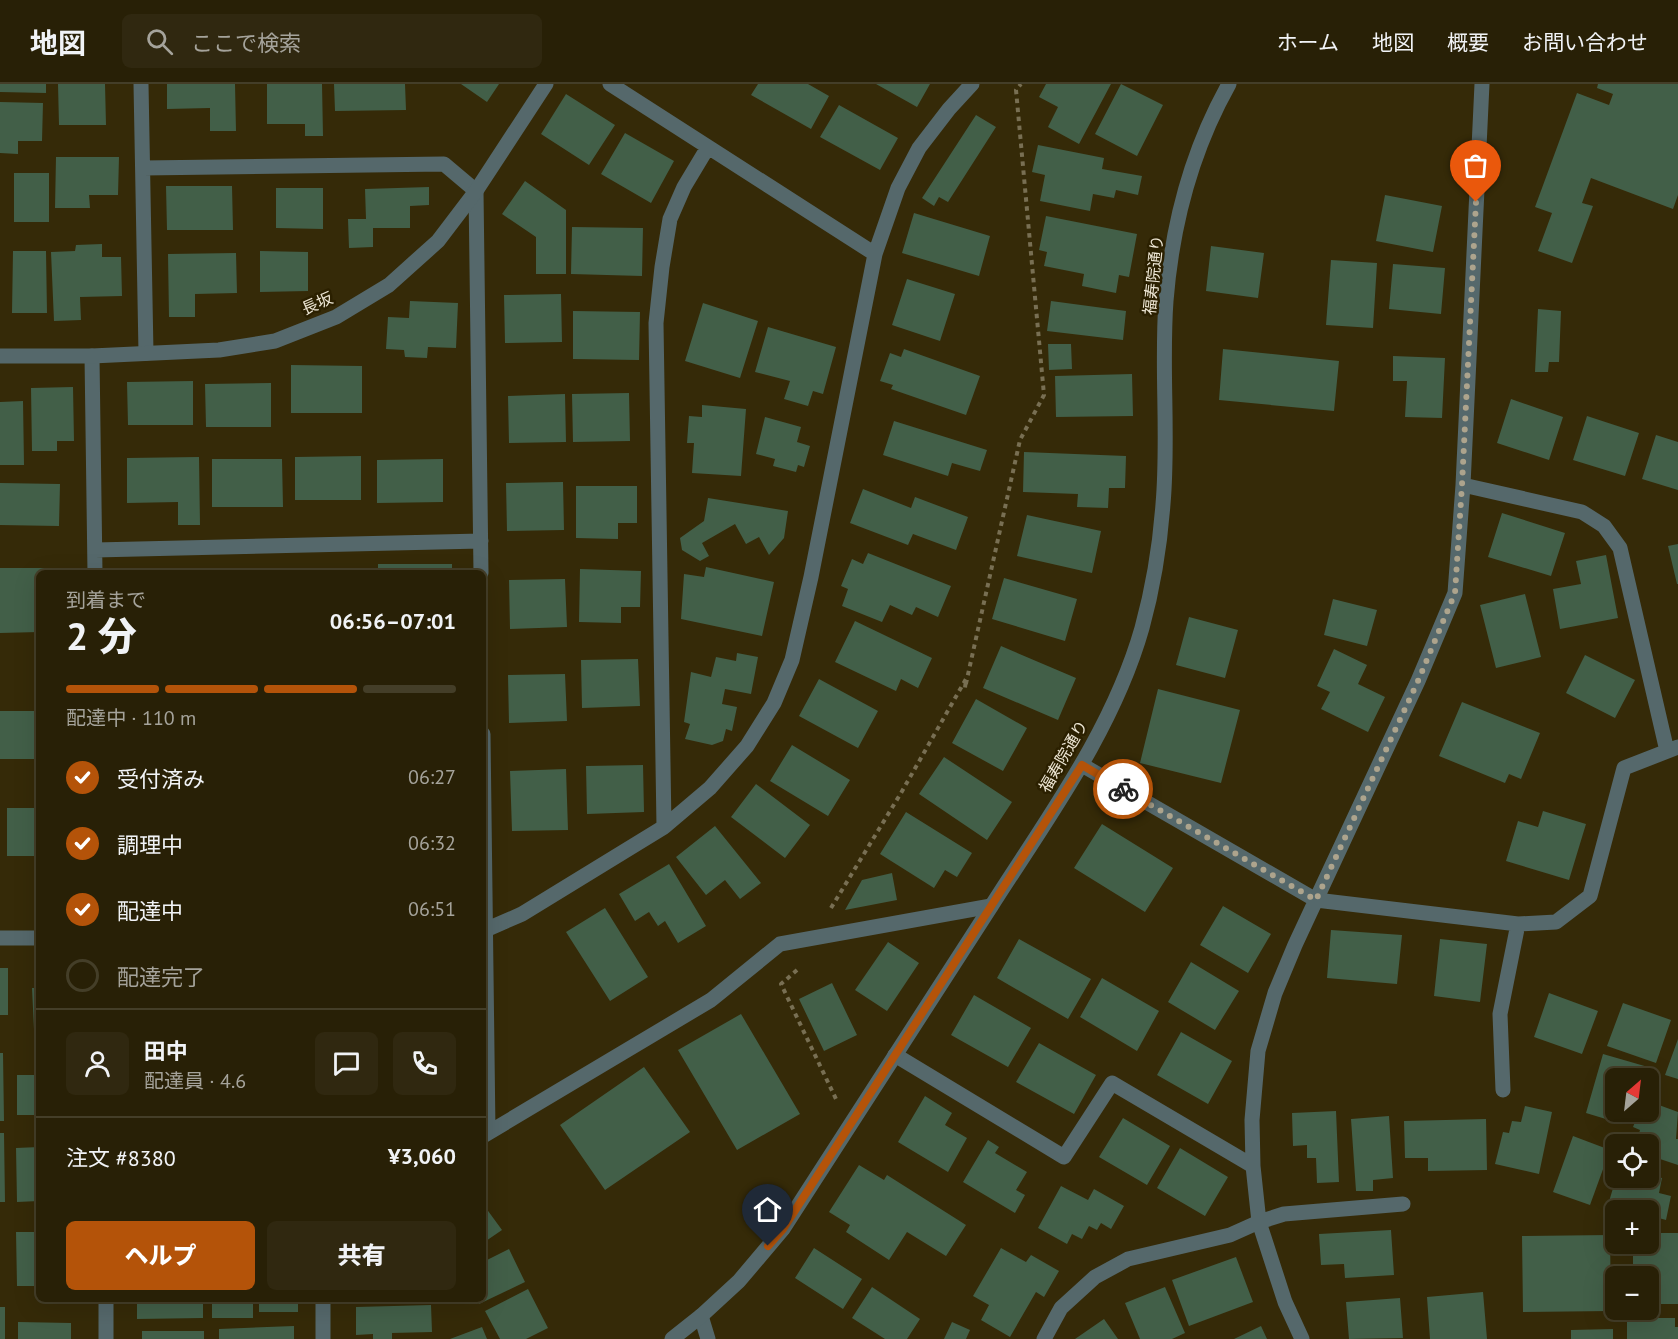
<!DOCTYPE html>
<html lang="ja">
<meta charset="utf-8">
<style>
:root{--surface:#282006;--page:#302810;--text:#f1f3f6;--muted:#a5a39b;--line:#443e28;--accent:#b45309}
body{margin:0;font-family:"PT Sans","Noto Sans JP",sans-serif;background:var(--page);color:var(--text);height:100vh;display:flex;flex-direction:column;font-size:22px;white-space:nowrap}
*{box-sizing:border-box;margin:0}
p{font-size:20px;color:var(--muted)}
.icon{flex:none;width:33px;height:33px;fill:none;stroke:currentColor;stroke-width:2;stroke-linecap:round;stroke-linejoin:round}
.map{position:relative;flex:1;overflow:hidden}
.sheet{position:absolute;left:36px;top:486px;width:450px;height:732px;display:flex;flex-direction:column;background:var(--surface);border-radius:9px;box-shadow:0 6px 24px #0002,0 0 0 2px var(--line)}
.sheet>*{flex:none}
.needle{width:39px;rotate:28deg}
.buttons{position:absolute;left:1605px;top:984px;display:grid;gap:12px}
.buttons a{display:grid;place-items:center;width:54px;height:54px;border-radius:9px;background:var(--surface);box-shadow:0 6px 24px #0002,0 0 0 2px var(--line);font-size:30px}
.pin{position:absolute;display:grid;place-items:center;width:51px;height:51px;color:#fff;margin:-62px -26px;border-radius:50% 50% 50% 0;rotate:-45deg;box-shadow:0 0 6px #0007}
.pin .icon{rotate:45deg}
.courier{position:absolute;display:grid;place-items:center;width:60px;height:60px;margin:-30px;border:4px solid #b45309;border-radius:50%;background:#fff;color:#222;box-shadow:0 2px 8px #0007}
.head em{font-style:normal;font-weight:800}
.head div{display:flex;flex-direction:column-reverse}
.head{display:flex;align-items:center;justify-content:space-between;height:102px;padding:0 30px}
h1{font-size:39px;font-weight:800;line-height:45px}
.bar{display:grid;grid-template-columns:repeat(4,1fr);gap:9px 6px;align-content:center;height:72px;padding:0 30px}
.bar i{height:8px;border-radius:4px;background:var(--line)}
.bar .active{background:var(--accent)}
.bar p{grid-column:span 4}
.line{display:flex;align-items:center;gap:15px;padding:0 30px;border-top:2px solid var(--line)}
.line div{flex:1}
.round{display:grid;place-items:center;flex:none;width:63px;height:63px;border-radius:9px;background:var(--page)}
ol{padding:0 30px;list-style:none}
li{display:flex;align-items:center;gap:18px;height:66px}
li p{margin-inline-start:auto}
li .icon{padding:6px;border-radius:50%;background:var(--accent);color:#fff;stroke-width:4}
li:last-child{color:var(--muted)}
li i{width:33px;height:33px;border:3px solid var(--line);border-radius:50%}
.primary-button{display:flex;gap:12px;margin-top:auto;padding:12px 30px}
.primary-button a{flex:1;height:69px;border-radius:9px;background:var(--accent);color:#fff;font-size:24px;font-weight:800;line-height:69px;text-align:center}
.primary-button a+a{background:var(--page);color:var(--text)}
header{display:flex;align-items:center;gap:36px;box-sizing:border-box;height:84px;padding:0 30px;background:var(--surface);border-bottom:2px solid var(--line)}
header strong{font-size:28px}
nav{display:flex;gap:33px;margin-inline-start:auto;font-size:21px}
.search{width:420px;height:54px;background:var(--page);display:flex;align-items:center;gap:15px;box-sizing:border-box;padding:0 21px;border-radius:9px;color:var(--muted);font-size:22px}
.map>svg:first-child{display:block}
.building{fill:#425f48}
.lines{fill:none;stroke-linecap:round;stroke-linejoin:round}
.path{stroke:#786f53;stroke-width:4;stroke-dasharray:4.5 4.5;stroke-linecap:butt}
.minor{stroke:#55686b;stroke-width:15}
.tertiary{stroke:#55686b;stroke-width:15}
.done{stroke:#ada48d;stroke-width:6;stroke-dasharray:0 10.8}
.route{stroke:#b45309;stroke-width:8}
.labels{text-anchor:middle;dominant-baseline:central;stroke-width:5;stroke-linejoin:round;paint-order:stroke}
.street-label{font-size:16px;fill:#ede6d4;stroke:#2b2000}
</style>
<header>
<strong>地図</strong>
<div class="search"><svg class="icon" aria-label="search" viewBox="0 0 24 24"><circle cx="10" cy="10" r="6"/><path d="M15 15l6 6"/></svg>ここで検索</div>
<nav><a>ホーム</a><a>地図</a><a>概要</a><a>お問い合わせ</a></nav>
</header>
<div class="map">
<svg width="1678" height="1255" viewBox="0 0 1678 1255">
<rect width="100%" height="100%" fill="#352a08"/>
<path class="building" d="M0,0H46V9L0,8Z
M58,0H105L106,41H59Z
M167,0H235L236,47H210V24L167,25Z
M267,0H322L323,52H305V40H267Z
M334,0H405L406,26L335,27Z
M461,0H499L487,18Z
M758,0H808L829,12L811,45L751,11Z
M876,0H930L917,23Z
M1046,0H1111L1079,60L1048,43L1058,23L1039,13Z
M1121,0L1163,21L1137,72L1095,50Z
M1598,0H1678V111L1673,125L1591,94L1582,119L1593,122L1572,179L1538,167L1552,129L1535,123L1577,9L1609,21L1613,10L1597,4Z
M566,10L615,41L589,81L541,50Z
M0,18L43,19L42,57H18V70L0,69Z
M839,21L898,54L880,86L820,53Z
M976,31L996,43L948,118L939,113L934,122L922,114Z
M625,49L674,77L651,119L601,90Z
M1038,61L1104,74L1102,85L1142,92L1138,111L1116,106L1114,114L1093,110L1090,127L1040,117L1045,91L1032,88Z
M56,73H119L118,111H89L90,124H55Z
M14,89H49V138H14Z
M525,97L566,126V190H536V153L502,130Z
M166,102H232L233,146H167Z
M429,103V121L410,122V144H373V163L349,164L348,135H366L365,105Z
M276,104H323V145L276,144Z
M1385,111L1442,122L1433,168L1376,157Z
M914,129L990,152L979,192L902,169Z
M1046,132L1137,150L1129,193L1119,191L1116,209L1082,202L1084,190L1044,182L1047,168L1039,166Z
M572,143L643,144L642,192L571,190Z
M102,160V173H121L122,212L80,213L81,236L54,237L51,168L75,167L76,161Z
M1211,162L1264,169L1258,214L1206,207Z
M13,167H46L47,229H12Z
M260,167L308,168V207L260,208Z
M236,169L237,209L195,210V233H169L168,170Z
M1331,176L1377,179L1373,244L1326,241Z
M1393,180L1445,184L1441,230L1389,225Z
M907,195L955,210L940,257L892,241Z
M561,210L562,258L505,259L504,211Z
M410,217L458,219L456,264L428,263L427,274L405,273L404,266L386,265L388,233L409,234Z
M1051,217L1126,227L1123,256L1047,247Z
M703,219L758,237L740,294L685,277Z
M1538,225L1561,227L1559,278H1549L1548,288H1535Z
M573,227L640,228L639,276L573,275Z
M768,243L836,263L823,310L813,307L808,322L784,315L790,297L755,288Z
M1048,260H1071L1072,285L1049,286Z
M904,265L980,292L966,331L891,305L893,301L880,297L890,269L901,273Z
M1223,265L1339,277L1334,327L1219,316Z
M1393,272L1445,274L1442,334L1405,333L1407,297H1393Z
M291,281L362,282V329H291Z
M1132,290L1133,332L1056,333L1055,292Z
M193,297V341H128L127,298Z
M271,299V343H206L205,300Z
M73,303L74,357H57V367H32L31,304Z
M629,309L630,357L573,358L572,310Z
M565,310L566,358L509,359L508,312Z
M1511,315L1563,333L1549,376L1497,359Z
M23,317L24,381H0V318Z
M702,321L746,325L741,392L692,389L694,359H687L689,332L702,333Z
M1587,332L1639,349L1625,392L1573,376Z
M765,333L801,343L797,358L810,362L804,383L798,381L796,388L773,382L775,375L756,370Z
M894,337L987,366L980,387L952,379L948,392L883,371Z
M1656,351L1678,358V406L1642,395Z
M1024,368L1126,372L1125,404H1109L1108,424L1077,423L1078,410L1023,408Z
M361,372V416H295V373Z
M199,373L200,441H178V418L127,419V374Z
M212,375H282L283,423H212Z
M443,375V418L377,419V376Z
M563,398L564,446L507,447L506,399Z
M0,399L60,400L59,442L0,441Z
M576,402H637V439H618V455L576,454Z
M863,405L911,424L915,413L968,433L956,466L913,450L908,461L850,439Z
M708,414L788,427L784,454L769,471L759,453L746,460L735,440L702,459L709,472L700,477L682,466L680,454L704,437Z
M1502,429L1565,449L1551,492L1488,473Z
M1027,431L1101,447L1092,489L1017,472Z
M1678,460V500H1677L1668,462Z
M868,469L951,502L938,533L916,523L912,531L890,521L882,538L842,522L848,505L841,502L852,475L863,480Z
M1606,471L1618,534L1560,545L1553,505L1581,500L1576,477Z
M378,480H452V489H378Z
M706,483L774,498L762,552L681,535L684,490L704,493Z
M0,484H54V489H39V548L0,549Z
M580,485L641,487L640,523H621V539L579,538Z
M1004,494L1077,515L1065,557L992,535Z
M565,495L567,543L510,545L509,496Z
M1525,510L1541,573L1496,584L1480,521Z
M1333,515L1377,526L1367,562L1324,551Z
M1189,533L1238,546L1225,594L1176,581Z
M855,537L932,574L918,604L901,595L896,607L835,578Z
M1001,562L1076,594L1058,636L983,604Z
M1334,565L1367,581L1358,600L1385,613L1368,648L1321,625L1330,608L1317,602Z
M737,569L758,573L751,610L725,605L722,620L737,623L732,647L726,645L723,657L712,661L685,655L690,640L684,638L691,588L711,593L716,573L736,577Z
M1585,571L1635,596L1615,634L1566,609Z
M638,575L640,622L582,624L581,576Z
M565,590L567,637L509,639L508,591Z
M819,595L878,627L858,664L799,632Z
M1158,605L1240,626L1221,699L1140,679Z
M976,615L1027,644L1003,687L952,659Z
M1462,618L1540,649L1521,695L1509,690L1505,699L1439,672Z
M0,627H39V675H0Z
M792,661L850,696L828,732L770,697Z
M944,673L1012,718L987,756L919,710Z
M643,681L644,728L587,730L586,682Z
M566,685L568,746L512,747L510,687Z
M756,700L810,741L785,774L731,733Z
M7,724H39V772H7Z
M1543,727L1586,740L1569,796L1506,777L1518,737L1538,743Z
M906,728L972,769L957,793L945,786L934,804L880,770Z
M1102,740L1173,784L1145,828L1074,784Z
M715,742L761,799L740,815L725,796L706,811L676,773Z
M669,780L706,842L678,859L665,837L658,842L649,828L635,837L619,810Z
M892,789L897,816L845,826L862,796Z
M1223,822L1271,850L1248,889L1200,861Z
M605,824L648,893L610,917L566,848Z
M1331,846L1402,851L1397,900L1327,894Z
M1019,855L1091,895L1068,935L997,894Z
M1440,855L1487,860L1480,918L1434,912Z
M888,858L919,879L887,927L855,906Z
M1191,878L1239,907L1215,946L1168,918Z
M0,884H8V931H0Z
M1102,894L1159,927L1137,967L1080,933Z
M832,899L857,951L824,967L799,915Z
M32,904H39V945H34Z
M1549,909L1598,927L1582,970L1534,953Z
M974,911L1031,944L1008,983L951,951Z
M1623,919L1671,936L1656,979L1607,962Z
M741,930L800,1030L737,1066L678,966Z
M1181,948L1232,977L1208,1020L1157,991Z
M1678,955V995L1665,991Z
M1039,959L1096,991L1074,1030L1016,998Z
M0,969H3L4,1037H0Z
M1603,970L1648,983L1644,994H1616V1028H1622L1619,1039L1586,1029Z
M644,983L690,1048L605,1106L560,1041Z
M17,991H39V1031H17Z
M925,1012L952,1029L945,1041L967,1054L948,1088L898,1058Z
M1648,1017L1678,1028L1676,1055H1678V1081L1648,1071V1060H1636L1640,1046L1633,1043L1639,1028H1648Z
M1525,1022L1552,1028L1539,1090L1495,1080L1503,1048L1509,1049L1512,1037L1521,1038Z
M1336,1027L1339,1098L1317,1099L1316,1074H1307V1061L1293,1062L1292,1029Z
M1389,1032L1393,1094L1373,1096V1107H1356L1351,1035Z
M1123,1034L1170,1062L1147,1101L1099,1073Z
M1486,1035L1487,1086L1428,1087V1074H1405L1404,1037Z
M0,1049H4L5,1118H0Z
M1573,1052L1610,1066L1590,1121L1553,1108Z
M988,1056L999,1063L995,1069L1027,1088L1016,1106L1025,1111L1015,1129L963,1098Z
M39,1063V1117L17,1118L16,1064Z
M1180,1064L1228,1093L1205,1132L1157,1104Z
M859,1081L884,1096L887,1091L966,1141L946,1172L907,1148L889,1176L846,1148L850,1141L829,1128Z
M1648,1091L1662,1094L1659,1109L1671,1112L1666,1136L1648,1131V1126H1630L1608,1121L1616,1094H1648Z
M1061,1102L1088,1116L1094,1105L1124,1122L1111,1145L1101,1139L1097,1146L1089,1142L1082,1155L1072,1150L1067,1160L1038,1144Z
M483,1120L502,1146L483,1159Z
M1391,1146L1394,1191L1345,1194L1344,1180L1321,1181L1319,1150Z
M16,1148H39V1202H17Z
M1648,1149H1678V1220H1650L1648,1192H1633V1160H1648Z
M1610,1151L1611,1227L1523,1228L1522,1152Z
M814,1164L862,1195L843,1225L795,1194Z
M1001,1164L1026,1178L1031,1171L1059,1187L1044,1213L1036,1208L1010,1253L981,1236L989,1221L973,1212Z
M509,1165L525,1198L479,1220L477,1215H483V1178Z
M1236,1173L1253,1218L1189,1242L1172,1196Z
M872,1203L920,1235L907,1255H885L852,1234Z
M1165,1203L1185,1249L1172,1255H1140L1125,1219Z
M528,1205L548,1244L526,1255H500L485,1227Z
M1483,1208L1487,1255H1430L1427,1213Z
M1400,1214L1403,1254L1349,1255L1346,1218Z
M137,1215H203V1234L137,1235Z
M212,1215H253V1234H212Z
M259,1215H298V1228H259Z
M431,1221L432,1248L392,1249V1255H373V1250L356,1251V1223Z
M0,1223H5V1255H0Z
M1627,1234H1675V1243H1678V1255H1627Z
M1104,1235L1118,1255H1075Z
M18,1238L71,1239V1255H18Z
M952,1238L970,1246L966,1255H944Z
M294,1242V1255H219V1245Z
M1261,1242L1267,1255H1234Z
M482,1243L487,1255H450Z
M1613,1245V1255H1571V1246Z
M142,1247H204V1255H142Z"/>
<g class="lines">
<path class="path" d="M831,824L901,709L966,595L965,604L1020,356L1044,311L1016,6L1021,0
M797,886L781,900L836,1015"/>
<path class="minor" d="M141,0L146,269
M610,0L875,170
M143,84L444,80L476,107L481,489
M92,272L95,489
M1463,401L1582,428L1604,442L1620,464L1667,667
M95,466L481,457
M483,650L488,1048
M1082,681L1316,816L1518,840L1556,838L1590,812L1624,684L1678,663
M664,743L656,239L662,183L670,135L684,103L708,63
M483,847L522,830L664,743L710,704L747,662L774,619L792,576L811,493L875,170L898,104L919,64L949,25L972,0
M0,854H39
M895,971L1064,1073L1112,999L1253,1082
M1503,1006L1500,930L1518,840
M483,1052L711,916L780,860L991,822
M106,1215V1255
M323,1215V1255
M701,1232L708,1255
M1044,1255L1061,1224L1095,1193L1128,1175L1230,1151L1259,1138L1284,1130L1403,1120
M1302,1255L1285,1218L1259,1138L1253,1082L1252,1036L1258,967L1275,909L1295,861L1418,597L1455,509L1463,401L1482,0"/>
<path class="tertiary" d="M0,272H92L219,266L275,257L336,233L389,201L438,157L476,107L546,0
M672,1255L701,1232L739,1197L783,1145C852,1037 922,929 992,821C1048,733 1113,646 1142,544C1153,504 1160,461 1163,420C1169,352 1161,284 1166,217C1172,142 1192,66 1229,0"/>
</g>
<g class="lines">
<path class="done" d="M1123,705L1316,816L1418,597L1455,509L1462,401L1476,118"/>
<path class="route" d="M768,1162L783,1145L1082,681L1123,705"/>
</g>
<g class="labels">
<g class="street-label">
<text transform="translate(1153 191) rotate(-84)">福寿院通り</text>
<text transform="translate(317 219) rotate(-24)">長坂</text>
<text transform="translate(1063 672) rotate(-60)">福寿院通り</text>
</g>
</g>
</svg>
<div class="buttons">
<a><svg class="needle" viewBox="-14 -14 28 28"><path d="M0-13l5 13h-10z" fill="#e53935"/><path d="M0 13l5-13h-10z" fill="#a5a39b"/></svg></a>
<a><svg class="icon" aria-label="locate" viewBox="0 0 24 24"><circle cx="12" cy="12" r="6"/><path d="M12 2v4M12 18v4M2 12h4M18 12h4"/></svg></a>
<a>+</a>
<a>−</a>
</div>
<div class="pin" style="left:1476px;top:118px;background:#ea580c"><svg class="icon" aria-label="bag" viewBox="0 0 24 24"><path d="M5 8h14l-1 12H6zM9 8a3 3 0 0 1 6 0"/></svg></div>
<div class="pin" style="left:768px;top:1162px;background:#1f2937"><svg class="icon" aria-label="home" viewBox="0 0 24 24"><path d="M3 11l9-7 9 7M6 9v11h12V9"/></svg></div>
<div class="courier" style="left:1123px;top:705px"><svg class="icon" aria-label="bike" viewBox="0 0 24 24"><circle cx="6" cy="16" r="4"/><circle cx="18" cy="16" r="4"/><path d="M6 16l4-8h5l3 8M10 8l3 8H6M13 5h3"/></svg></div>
<section class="sheet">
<div class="head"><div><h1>2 分</h1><p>到着まで</p></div><em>06:56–07:01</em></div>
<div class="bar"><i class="active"></i><i class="active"></i><i class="active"></i><i></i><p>配達中 · 110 m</p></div>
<ol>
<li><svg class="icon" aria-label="check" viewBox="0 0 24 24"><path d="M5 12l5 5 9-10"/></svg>受付済み<p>06:27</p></li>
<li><svg class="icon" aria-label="check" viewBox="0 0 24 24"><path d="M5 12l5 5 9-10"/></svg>調理中<p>06:32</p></li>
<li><svg class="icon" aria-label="check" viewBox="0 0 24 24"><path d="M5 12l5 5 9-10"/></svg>配達中<p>06:51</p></li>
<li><i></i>配達完了</li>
</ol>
<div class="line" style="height:108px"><a class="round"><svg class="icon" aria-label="person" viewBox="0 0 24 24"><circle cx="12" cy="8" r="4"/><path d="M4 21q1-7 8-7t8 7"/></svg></a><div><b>田中</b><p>配達員 · 4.6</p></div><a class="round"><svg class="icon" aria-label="chat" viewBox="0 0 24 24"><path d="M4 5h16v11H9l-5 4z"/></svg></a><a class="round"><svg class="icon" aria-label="phone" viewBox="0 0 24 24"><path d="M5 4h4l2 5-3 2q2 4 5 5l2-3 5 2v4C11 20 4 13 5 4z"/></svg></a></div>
<div class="line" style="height:78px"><div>注文 #8380</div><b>¥3,060</b></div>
<div class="primary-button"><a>ヘルプ</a><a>共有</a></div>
</section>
</div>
